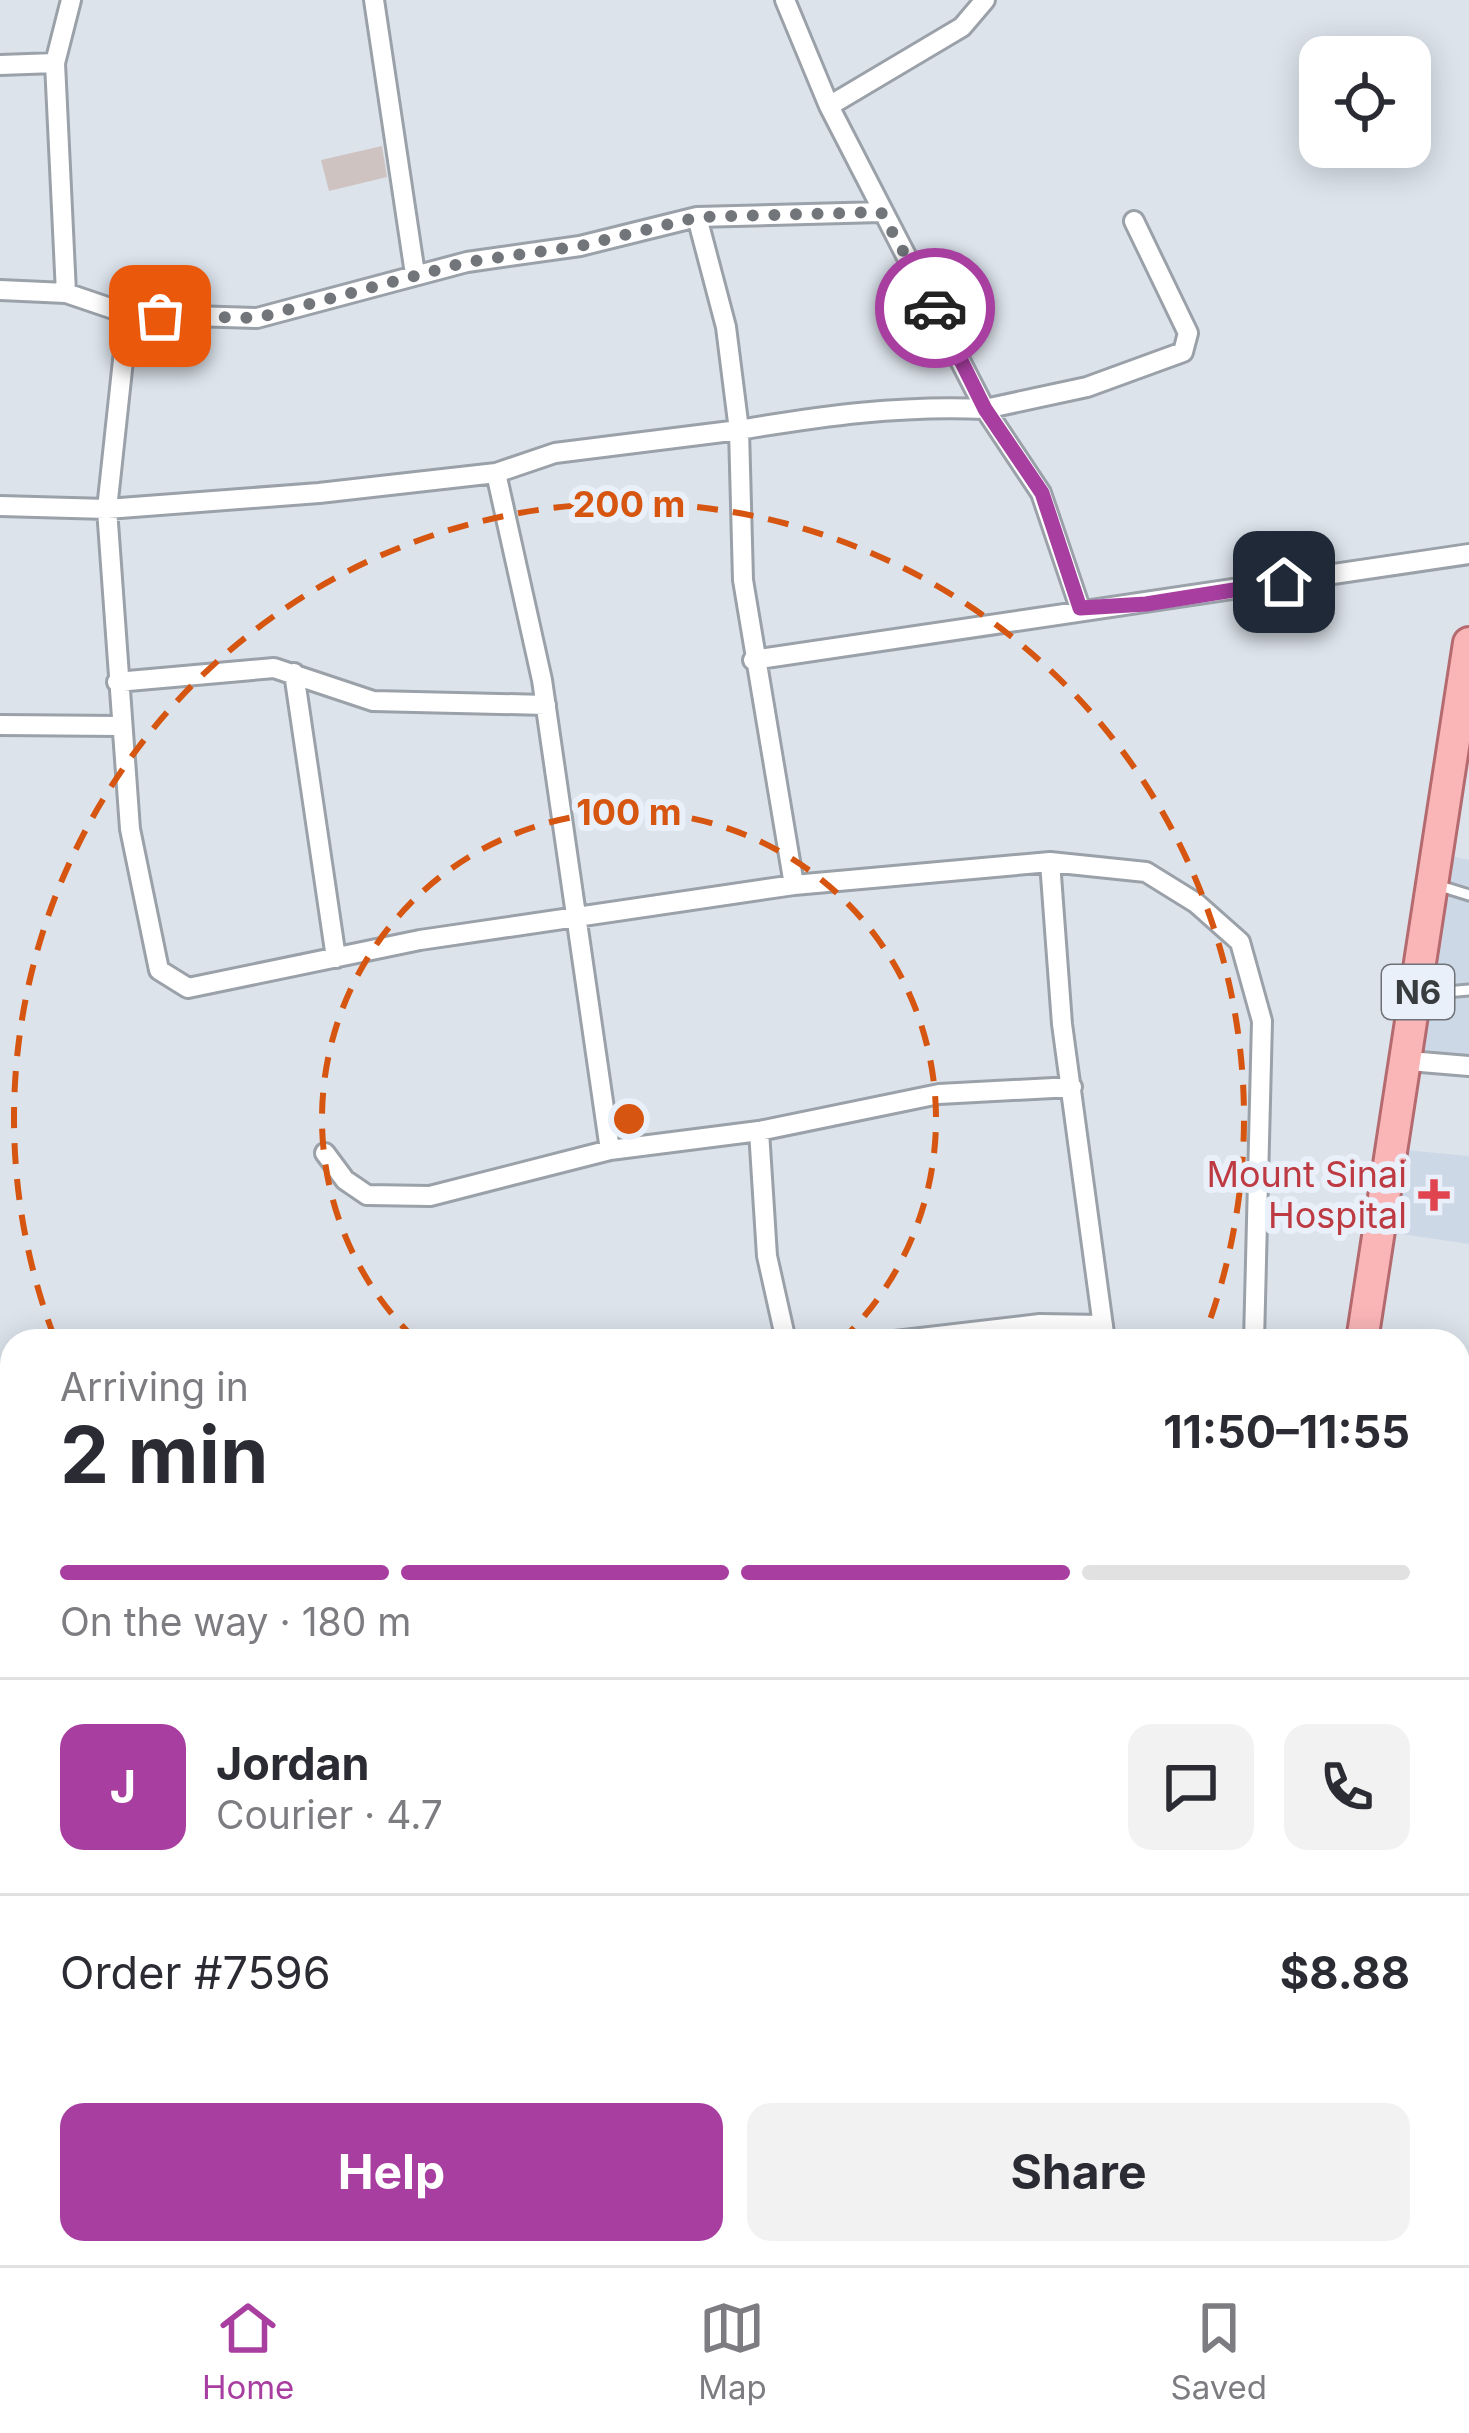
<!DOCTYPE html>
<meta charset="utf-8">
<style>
:root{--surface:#fff;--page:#f2f2f3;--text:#2b2b33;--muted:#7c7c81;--line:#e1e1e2;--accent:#a73ea0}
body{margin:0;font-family:Inter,sans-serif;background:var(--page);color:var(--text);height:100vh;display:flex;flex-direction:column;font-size:45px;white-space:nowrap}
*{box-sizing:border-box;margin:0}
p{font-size:39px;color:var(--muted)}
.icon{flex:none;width:66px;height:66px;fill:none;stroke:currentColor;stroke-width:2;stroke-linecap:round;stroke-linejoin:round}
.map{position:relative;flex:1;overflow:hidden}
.details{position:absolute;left:0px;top:1329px;width:1470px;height:936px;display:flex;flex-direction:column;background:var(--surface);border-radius:36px 36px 0 0;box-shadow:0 6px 30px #0003}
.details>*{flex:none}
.fabs{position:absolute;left:1299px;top:36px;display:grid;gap:24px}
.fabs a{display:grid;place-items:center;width:132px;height:132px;border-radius:24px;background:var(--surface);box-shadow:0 6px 30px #0003;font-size:60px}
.pin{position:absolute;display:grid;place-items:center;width:102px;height:102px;color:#fff;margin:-51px;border-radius:24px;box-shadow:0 6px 18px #0006}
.courier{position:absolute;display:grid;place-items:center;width:120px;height:120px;margin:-60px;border:9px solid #a73ea0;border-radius:50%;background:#fff;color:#222;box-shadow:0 3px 15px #0007}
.summary em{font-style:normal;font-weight:700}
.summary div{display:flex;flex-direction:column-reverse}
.summary{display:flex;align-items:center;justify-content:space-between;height:204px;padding:0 60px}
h1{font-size:78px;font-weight:700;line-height:90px}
.bar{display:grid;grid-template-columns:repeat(4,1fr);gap:18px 12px;align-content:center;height:144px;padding:0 60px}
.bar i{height:15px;border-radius:9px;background:var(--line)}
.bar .active{background:var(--accent)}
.bar p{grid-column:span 4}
.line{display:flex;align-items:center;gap:30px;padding:0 60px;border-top:3px solid var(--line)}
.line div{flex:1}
.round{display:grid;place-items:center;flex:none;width:126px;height:126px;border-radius:24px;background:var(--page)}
.action{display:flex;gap:24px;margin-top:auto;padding:24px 60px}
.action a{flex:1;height:138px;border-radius:24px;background:var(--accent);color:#fff;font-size:48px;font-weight:700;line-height:138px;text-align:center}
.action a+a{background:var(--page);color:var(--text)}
.tabs{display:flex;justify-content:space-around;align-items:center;height:168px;border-top:3px solid var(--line);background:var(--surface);font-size:33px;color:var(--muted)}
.tabs a{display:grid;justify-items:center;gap:6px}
.tabs .active{color:var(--accent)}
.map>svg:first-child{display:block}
.built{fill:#cdd8e7}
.building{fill:#cfc3c1}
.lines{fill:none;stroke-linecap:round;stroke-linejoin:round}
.lane-casing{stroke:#9ba1a9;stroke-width:15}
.street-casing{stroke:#9ba1a9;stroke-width:24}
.primary-casing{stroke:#b46a6e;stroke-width:36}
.lane{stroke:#fff;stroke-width:9}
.street{stroke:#fff;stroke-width:18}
.primary{stroke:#fab5b7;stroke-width:30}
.done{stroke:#72767b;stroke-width:12;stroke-dasharray:0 21.6}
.route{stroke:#a73ea0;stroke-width:15}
.ring{fill:none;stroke:#d65611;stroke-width:6;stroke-dasharray:21 15}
.health-dot{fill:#e0444e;stroke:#e9f0f9;stroke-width:4.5}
.labels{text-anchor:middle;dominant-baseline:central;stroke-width:12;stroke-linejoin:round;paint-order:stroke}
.shield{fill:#e9f0f9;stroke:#6e7277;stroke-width:3}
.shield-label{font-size:33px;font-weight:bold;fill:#393c3f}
.health-label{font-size:36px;fill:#be3a42;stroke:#e9f0f9;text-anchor:end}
.centre{fill:#d65611;stroke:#e9f0f9;stroke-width:6}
.ring-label{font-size:36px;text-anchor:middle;font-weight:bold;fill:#d65611;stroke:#e9f0f9;stroke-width:12;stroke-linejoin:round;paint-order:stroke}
</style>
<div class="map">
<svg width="1469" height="2265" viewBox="0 0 1469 2265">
<rect width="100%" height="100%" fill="#dce3eb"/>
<path class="built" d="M1451,856L1469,860V1055L1420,1050Z
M1405,1150L1469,1156V1244L1394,1233Z"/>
<path class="building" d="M382,146L387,177L329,191L321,160Z"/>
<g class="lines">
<defs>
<path id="lane" d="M1440,886L1469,895
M1423,994L1469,990"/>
<path id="street" d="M374,0L415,274
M785,0L829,106L985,409L1087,387L1183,352L1188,333L1134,221
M55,63L71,0
M0,65L55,63L66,293
M829,106L962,27L985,0
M881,212L697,217L580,246L467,262L257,318L128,314L107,509L130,829L159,970L188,988L420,940L794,885L743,580L739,430C822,416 901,405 985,409L1041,493L1080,608
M0,290L66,293L128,314
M496,473L542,680L610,1150
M0,506L107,509L319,493L496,473L555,453L739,430L726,327L697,217
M753,660L1469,554
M294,673L336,958
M117,682L274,668L373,701L546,705
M0,725L120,726
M1050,862L1146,872L1196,903L1240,942L1262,1021L1254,1341
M794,885L1050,862L1062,1024L1105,1341
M1409,1061L1469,1066
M759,1131L767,1256L786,1341
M325,1153L345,1180L367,1195L430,1196L610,1150L759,1131L939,1094L1072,1087
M895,1341L1040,1324L1103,1325
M0,1515L12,1519
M1458,1538L1469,1539
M0,1730L12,1729
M0,1944L12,1948
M1458,1949L1469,1952
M0,2192L12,2196
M100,2253L109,2265
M414,2253V2265
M629,2253L630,2265
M172,2265L174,2253"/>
<path id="primary" d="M1362,1341L1469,643
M1246,2265L1247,2253"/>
</defs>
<use href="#lane" class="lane-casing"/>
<use href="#street" class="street-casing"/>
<use href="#primary" class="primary-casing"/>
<use href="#lane" class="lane"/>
<use href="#street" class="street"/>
<use href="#primary" class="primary"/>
</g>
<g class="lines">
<path class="done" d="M160,316L257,318L467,262L580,246L698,217L881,212L935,308"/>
<path class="route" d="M935,308L985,409L1042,493L1080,608L1146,604L1284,582"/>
</g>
<g class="ring">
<path d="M416 1340A307 307 0 1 1 842 1340"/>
<path d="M55 1339A615 615 0 1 1 1203 1339"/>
</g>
<path class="health-dot" d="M1428 1177h12v12h12v12h-12v12h-12v-12h-12v-12h12z"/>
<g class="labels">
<rect class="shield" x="1382" y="965" width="72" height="54" rx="9"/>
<g class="shield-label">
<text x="1418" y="992">N6</text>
</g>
<g class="health-label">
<text x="1407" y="1174">Mount Sinai<tspan x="1407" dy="41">Hospital</tspan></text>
</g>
</g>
<circle cx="629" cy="1119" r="18" class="centre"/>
<g class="ring-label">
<text x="629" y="517">200 m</text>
<text x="629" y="825">100 m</text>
</g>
</svg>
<div class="fabs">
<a><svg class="icon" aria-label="locate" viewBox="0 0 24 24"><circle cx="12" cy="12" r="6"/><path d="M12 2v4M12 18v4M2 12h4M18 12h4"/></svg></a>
</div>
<div class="pin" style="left:160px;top:316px;background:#ea580c"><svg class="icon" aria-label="bag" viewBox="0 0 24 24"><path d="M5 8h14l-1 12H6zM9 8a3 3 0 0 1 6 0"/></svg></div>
<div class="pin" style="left:1284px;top:582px;background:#1f2937"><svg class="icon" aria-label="home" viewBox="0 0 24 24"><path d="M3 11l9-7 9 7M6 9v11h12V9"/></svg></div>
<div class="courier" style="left:935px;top:308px"><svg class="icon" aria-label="car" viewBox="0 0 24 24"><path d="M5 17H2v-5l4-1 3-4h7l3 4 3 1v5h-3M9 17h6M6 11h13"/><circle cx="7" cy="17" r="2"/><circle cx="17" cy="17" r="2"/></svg></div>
<section class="details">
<div class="summary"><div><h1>2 min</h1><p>Arriving in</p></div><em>11:50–11:55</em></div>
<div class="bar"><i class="active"></i><i class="active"></i><i class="active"></i><i></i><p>On the way · 180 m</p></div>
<div class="line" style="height:216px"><b class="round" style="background:var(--accent);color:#fff">J</b><div><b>Jordan</b><p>Courier · 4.7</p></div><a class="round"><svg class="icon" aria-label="chat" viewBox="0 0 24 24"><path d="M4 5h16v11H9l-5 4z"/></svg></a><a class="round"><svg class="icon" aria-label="phone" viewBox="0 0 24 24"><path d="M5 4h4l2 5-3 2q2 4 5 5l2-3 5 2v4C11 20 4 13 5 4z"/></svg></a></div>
<div class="line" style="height:156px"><div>Order #7596</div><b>$8.88</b></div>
<div class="action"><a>Help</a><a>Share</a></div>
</section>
</div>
<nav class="tabs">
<a class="active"><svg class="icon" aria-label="home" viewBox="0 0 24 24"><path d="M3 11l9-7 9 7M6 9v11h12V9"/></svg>Home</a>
<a><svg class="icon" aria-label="map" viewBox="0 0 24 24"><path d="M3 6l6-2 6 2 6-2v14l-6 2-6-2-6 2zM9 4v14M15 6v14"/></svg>Map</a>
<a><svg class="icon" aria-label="saved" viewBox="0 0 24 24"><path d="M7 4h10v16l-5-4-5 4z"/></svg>Saved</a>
</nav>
